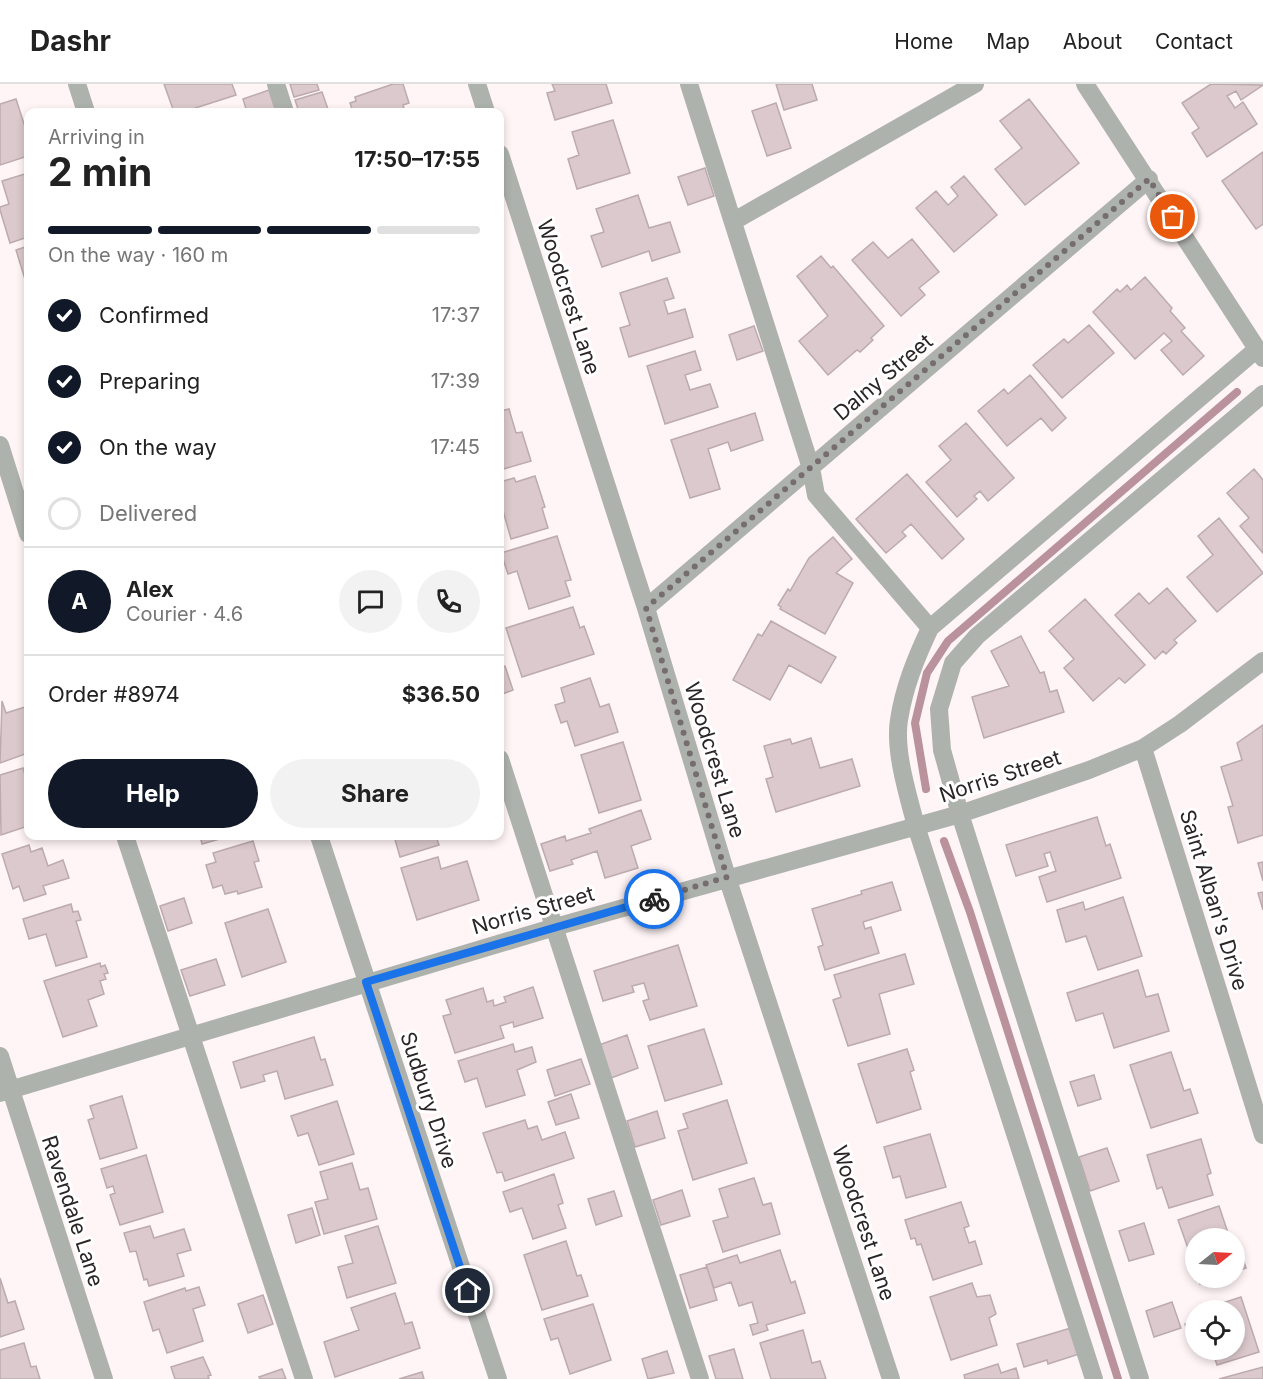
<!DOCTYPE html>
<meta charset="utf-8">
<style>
:root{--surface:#fff;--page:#f2f2f2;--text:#222;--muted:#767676;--line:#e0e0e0;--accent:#111827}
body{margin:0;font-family:Inter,sans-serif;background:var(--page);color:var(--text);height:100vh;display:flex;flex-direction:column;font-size:22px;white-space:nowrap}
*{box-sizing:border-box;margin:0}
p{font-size:20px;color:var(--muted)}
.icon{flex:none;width:33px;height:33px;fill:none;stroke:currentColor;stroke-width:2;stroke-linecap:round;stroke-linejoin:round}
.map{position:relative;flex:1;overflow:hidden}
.details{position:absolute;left:24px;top:24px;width:480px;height:732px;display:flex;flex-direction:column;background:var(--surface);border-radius:12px;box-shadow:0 3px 9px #0003}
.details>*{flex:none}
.needle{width:39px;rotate:72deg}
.buttons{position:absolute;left:1185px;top:1144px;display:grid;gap:12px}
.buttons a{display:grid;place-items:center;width:60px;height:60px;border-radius:50%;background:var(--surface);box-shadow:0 3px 9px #0003;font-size:30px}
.pin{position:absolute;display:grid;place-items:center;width:51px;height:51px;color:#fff;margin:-26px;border:3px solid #fff;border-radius:50%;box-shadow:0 2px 6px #0007}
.courier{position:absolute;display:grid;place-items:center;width:60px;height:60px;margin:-30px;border:4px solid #1a73e8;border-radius:50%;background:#fff;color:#222;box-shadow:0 2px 8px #0007}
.headline em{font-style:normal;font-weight:700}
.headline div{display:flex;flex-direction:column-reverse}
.headline{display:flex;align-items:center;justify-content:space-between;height:102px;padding:0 24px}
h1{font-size:39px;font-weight:700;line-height:45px}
.bar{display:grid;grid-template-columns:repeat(4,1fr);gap:9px 6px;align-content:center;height:72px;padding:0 24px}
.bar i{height:8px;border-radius:4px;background:var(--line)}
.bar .active{background:var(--accent)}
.bar p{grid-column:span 4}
.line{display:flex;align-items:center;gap:15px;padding:0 24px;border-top:2px solid var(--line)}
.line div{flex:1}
.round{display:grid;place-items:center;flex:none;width:63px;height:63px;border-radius:32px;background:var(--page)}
ol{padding:0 24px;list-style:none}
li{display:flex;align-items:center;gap:18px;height:66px}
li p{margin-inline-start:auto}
li .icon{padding:6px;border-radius:50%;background:var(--accent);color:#fff;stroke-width:4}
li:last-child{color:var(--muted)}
li i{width:33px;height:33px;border:3px solid var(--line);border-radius:50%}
.cta{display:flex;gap:12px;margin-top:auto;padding:12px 24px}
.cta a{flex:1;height:69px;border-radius:36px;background:var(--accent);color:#fff;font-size:24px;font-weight:700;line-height:69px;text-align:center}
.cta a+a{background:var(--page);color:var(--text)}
header{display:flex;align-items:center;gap:36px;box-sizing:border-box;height:84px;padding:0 30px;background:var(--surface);border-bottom:2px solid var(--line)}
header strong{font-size:28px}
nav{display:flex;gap:33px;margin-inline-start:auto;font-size:21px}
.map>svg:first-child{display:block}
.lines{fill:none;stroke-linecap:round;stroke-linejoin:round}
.stream{stroke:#b9929c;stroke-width:8}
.building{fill:#dbc9cd;stroke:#bcaaae;stroke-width:1.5}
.minor{stroke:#aeb2ad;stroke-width:18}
.done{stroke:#766d6f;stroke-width:6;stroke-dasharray:0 10.8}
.route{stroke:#1a73e8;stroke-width:8}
.labels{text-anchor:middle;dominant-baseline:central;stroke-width:6;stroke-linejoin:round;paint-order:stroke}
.street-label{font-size:21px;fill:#2c2527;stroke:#fff}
</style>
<header>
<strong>Dashr</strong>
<nav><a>Home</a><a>Map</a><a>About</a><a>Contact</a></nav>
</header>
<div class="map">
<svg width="1263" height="1295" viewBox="0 0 1263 1295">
<rect width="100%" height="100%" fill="#fff4f6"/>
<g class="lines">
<path class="stream" d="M926,705L915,639L927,589L948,557L1237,308
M944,757L970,828L1118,1295"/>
</g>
<path class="building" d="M164,0H232L236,11L183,28H174Z
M290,0H317L319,6L294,13Z
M393,0H403L409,19L403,21L405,28H353L350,19L356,17L355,13Z
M552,0H606L612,19L555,36L547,9L555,7Z
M776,0H812L817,16L784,26Z
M1211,0L1263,1L1241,16L1236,7L1227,12L1235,24L1243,18L1257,40L1207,73L1192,49L1199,44L1182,19Z
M269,6L276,28H247L243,15Z
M322,8L329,28H299L295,16Z
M16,15L25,43L28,41V72L0,81V20Z
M1029,15L1079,79L1025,121L995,85L1022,64L1000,37Z
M776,19L791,64L767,72L752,27Z
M613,36L630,89L577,105L568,75L579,71L572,48Z
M1263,68V140L1256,145L1222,97Z
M705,84L714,112L688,121L678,93Z
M28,89V153L10,159L0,126V123L9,120L2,97Z
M964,92L997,131L954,168L916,124L936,107L948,121L958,112L951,103Z
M638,111L649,144L670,138L680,168L652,177L649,167L602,183L591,152L604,148L596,125Z
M912,155L939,188L919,204L925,211L901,232L852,176L873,158L888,174Z
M28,162V205L16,166Z
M821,172L831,184L833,182L884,242L871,254L873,256L860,268L857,266L828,291L799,257L828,232L797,192Z
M1145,193L1172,224L1170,227L1185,244L1181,247L1204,272L1183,291L1161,266L1172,257L1164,249L1135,275L1093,228L1117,205L1120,208L1127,201L1131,206Z
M667,194L674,214L664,217L668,230L685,225L693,253L629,273L620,244L630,241L620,209Z
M1089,241L1114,269L1062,314L1033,281L1064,255L1068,259Z
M754,242L763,267L737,276L729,251Z
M695,267L701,286L685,291L690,306L710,300L718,323L665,340L647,282Z
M1030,291L1066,334L1052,347L1041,334L1007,362L978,327L1004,305L1008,310Z
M509,325L516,349L522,348L531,377L500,386V327Z
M755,329L763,356L731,367L728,358L708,365L720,405L690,414L671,356Z
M966,339L1014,394L988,417L980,407L974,412L977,415L957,433L926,398L951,376L939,362Z
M1254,385L1263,396V469L1240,442L1249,434L1227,409Z
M907,390L964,455L942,475L911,440L902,448L906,452L886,469L856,435Z
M535,392L545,423L542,424L548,444L511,455L500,416V398L514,394L516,398Z
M1219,434L1263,489L1217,528L1187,493L1213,471L1198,452Z
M557,452L571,496L565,497L570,512L529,525L517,487L508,490L501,469Z
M833,453L852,475L836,489L853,499L825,550L780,525L781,523L778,521L788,505L790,507L809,474Z
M1167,504L1196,537L1174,556L1177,559L1166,570L1163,567L1155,575L1115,531L1139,509L1149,520Z
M1085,515L1145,581L1125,599L1119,594L1093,617L1064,584L1074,575L1049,547Z
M573,523L580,544L584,542L594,570L522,593L506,544Z
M771,537L836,573L821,599L789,581L770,616L733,596L758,550L762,552Z
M1021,552L1040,589L1044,588L1050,608L1057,606L1064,628L984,654L972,613L1009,602L991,567Z
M505,582L513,606L500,611V583Z
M590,594L600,623L609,620L618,648L575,662L567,637L561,639L555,621L565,618L561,604Z
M2,617L6,629L25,623L28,635V669L0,679Z
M1263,641V751L1238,759L1228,723L1233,722L1221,683L1242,676L1237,659Z
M811,654L820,684L852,675L860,702L776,728L766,695L773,693L764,662L790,655L792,660Z
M623,658L641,716L599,729L581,671Z
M23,684L28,701V742L1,751L0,691Z
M641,726L651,755L631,762L638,784L605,794L597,767L571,776L573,780L550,787L541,760L565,752L566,757L591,749L589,745Z
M1097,733L1106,762L1110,760L1121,794L1047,818L1039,793L1056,787L1050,768L1044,770L1048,782L1016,792L1006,761Z
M200,752H230L202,760Z
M394,752H436L439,761L400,773Z
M253,757L259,777L254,778L262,803L238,810L237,807L225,810L222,801L213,804L206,781L216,778L213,769Z
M29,761L31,768L42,764L48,782L63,776L69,794L43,802L46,810L24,817L19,802L13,805L2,770Z
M438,773L441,785L467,777L479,816L417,836L401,784Z
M1263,778V797L1258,779Z
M892,798L901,826L863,838L865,845L871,843L879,869L825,886L818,863L823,861L812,825L862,810L861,807Z
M1263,808V826L1258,809Z
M1123,813L1142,872L1098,886L1086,852L1066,858L1057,826L1083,818L1085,826Z
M184,814L192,839L168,847L160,822Z
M71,820L73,828L78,827L81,836L76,837L87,873L56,882L46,850L29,855L23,835Z
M268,825L286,878L242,893L225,839Z
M678,861L697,922L650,936L643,917L649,915L644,899L632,902L634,908L603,917L594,887Z
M905,870L914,900L879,910L890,950L848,962L833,916L841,913L834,891Z
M216,875L225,901L190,912L181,886Z
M100,879L101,883L105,881L108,889L104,890L106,895L100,897L104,910L88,916L97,942L63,953L44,897Z
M1138,886L1146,913L1158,910L1169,947L1114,964L1103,929L1076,937L1067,909Z
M533,903L543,934L514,943L513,938L500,942L504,954L455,969L443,932L451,930L446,916L483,904L487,918L493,916L494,922L506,918L504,913Z
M704,945L722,1000L665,1017L648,962Z
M627,951L638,984L611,994L599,961Z
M314,953L321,976L325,975L333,1001L285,1015L277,987L263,991L265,997L241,1004L233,978Z
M513,960L515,968L532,963L536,978L517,986L525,1011L486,1023L477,994L465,998L458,977Z
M907,965L914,986L910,988L921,1025L877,1039L858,980Z
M1171,968L1184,1007L1190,1005L1198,1029L1151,1044L1130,981Z
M581,975L590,1000L555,1012L547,986Z
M1094,991L1101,1015L1078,1022L1070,998Z
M571,1010L579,1034L556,1041L548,1018Z
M122,1012L137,1064L100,1075L88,1036L94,1034L90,1022Z
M727,1016L747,1079L693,1096L678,1047L688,1044L683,1030Z
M337,1017L354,1070L319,1081L308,1049L298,1052L291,1032Z
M657,1027L665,1054L635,1063L627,1037Z
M525,1036L528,1045L537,1042L542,1056L565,1048L574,1074L505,1097L502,1088L497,1089L483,1049Z
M930,1050L946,1103L906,1114L900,1092L893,1094L884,1063Z
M1201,1055L1211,1089L1207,1091L1213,1111L1169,1124L1162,1103L1157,1105L1147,1071Z
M1107,1064L1119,1097L1090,1107L1079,1073Z
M146,1071L163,1128L120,1141L110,1111L115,1109L113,1102L107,1104L101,1085Z
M352,1079L360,1106L368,1104L377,1135L324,1150L315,1118L328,1115L320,1088Z
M554,1090L563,1119L558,1121L566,1144L533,1155L522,1124L510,1128L503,1108Z
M754,1094L763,1121L771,1119L780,1150L723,1168L713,1137L728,1133L719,1105Z
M682,1106L690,1132L661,1141L653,1116Z
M614,1107L622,1132L596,1141L588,1115Z
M961,1118L969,1142L964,1144L969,1159L975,1157L982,1180L933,1196L921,1160L917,1161L915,1154L911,1155L905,1136Z
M1219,1122L1230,1155H1196V1187L1178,1136Z
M312,1124L320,1151L296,1159L288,1131Z
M1144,1139L1154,1170L1129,1177L1119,1147Z
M150,1142L154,1154L184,1145L191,1166L177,1170L184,1192L149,1202L147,1195L144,1196L136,1167L130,1168L124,1149Z
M378,1142L396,1199L347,1214L338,1183L353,1179L345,1152Z
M566,1157L577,1192L581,1191L588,1212L542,1226L524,1171Z
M1237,1159L1246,1184L1234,1188V1160Z
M780,1166L791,1199L795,1197L805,1229L766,1241L768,1246L753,1251L750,1241L758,1239L752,1218L739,1222L731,1198L714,1204L706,1181L737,1171L740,1179Z
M707,1183L717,1216L690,1224L680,1191Z
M0,1194L8,1219L15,1217L24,1245L0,1253Z
M1198,1194H1217L1200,1200Z
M972,1199L977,1213L990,1211L996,1230L989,1234L997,1261L951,1276L930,1213Z
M199,1203L205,1221L193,1225L203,1257L167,1269L159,1245L153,1247L144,1218L185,1204L186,1207Z
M395,1209L405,1240L412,1238L420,1264L335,1293L324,1258L359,1246L351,1224Z
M263,1211L273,1240L248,1249L238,1220Z
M1241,1213L1259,1268L1217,1281L1212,1266H1234V1227H1198Z
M1172,1218L1181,1244L1154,1253L1146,1227Z
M593,1220L611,1276L570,1290L558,1254L551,1256L544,1235Z
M1196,1237V1260L1192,1261L1185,1240Z
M1071,1244L1079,1270L1048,1280L1047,1276L1024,1283L1017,1260Z
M803,1246L812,1279L820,1277L826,1295H771L760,1259Z
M24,1259L31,1283L36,1282L40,1295H0V1266Z
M734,1265L743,1295H716L709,1272Z
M667,1267L674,1289L648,1295L642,1275Z
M203,1273L211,1291L208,1292L209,1295H175L171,1283Z
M998,1280L1001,1289L1016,1284L1019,1295H965L964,1291Z
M1263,1283V1295H1219Z
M282,1285L286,1295H260L259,1293Z
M422,1288L424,1295H399Z"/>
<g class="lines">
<path class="minor" d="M77,0L86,28
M276,0L285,28
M477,0L486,28
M689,0L811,384L816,411L930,544
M1085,0L1263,274
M500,70L646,524L727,793L891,1295
M734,137L975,0
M0,361L28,450
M646,524L1149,95
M1143,664L1263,1051
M500,675L700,1295
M125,752L304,1295
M319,752L498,1295
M0,972L104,1295
M0,1009L555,843L960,730L1089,686L1143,664L1180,640L1263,577
M1094,1295L916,742C908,711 894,667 899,636C904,603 916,574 930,544L1257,265
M1140,1295L960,730L942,666L939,625L953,579L977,552L1263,310"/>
</g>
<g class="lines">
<path class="done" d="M654,815L727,793L646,524L1149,95L1173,133"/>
<path class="route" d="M468,1207L366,898L654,815"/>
</g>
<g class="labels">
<g class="street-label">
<text transform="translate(569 213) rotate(72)">Woodcrest Lane</text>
<text transform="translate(883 293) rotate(-40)">Dalny Street</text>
<text transform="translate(715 676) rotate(73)">Woodcrest Lane</text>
<text transform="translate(1000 692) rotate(-18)">Norris Street</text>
<text transform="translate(1214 816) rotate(73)">Saint Alban's Drive</text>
<text transform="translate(533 826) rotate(-16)">Norris Street</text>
<text transform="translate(429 1016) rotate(72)">Sudbury Drive</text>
<text transform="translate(73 1127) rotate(72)">Ravendale Lane</text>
<text transform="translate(864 1139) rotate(72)">Woodcrest Lane</text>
</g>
</g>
</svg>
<div class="buttons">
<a><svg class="needle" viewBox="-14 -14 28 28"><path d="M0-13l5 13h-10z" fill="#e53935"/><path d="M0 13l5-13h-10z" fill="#767676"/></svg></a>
<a><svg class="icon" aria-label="locate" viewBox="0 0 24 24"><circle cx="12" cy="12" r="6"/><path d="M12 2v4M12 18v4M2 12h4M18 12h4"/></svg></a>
</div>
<div class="pin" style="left:1173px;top:133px;background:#ea580c"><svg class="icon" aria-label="bag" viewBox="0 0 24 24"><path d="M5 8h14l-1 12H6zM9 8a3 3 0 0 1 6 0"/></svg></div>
<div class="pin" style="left:468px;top:1207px;background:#1f2937"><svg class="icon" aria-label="home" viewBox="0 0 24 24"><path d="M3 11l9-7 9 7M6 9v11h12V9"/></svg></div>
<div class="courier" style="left:654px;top:815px"><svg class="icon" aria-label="bike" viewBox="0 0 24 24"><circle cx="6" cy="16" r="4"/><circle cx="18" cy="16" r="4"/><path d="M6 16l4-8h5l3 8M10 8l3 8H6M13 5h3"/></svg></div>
<section class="details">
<div class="headline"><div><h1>2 min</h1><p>Arriving in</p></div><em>17:50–17:55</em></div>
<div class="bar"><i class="active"></i><i class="active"></i><i class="active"></i><i></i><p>On the way · 160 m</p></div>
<ol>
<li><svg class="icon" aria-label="check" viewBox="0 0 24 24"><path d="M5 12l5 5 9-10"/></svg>Confirmed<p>17:37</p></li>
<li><svg class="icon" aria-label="check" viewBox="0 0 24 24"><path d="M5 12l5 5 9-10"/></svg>Preparing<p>17:39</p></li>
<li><svg class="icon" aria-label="check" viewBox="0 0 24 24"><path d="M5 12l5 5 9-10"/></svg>On the way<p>17:45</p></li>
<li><i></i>Delivered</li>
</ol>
<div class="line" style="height:108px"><b class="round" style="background:var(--accent);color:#fff">A</b><div><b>Alex</b><p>Courier · 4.6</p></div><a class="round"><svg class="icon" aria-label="chat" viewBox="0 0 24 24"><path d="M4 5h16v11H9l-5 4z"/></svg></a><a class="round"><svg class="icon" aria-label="phone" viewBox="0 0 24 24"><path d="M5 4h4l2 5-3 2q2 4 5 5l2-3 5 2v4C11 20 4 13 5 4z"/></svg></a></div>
<div class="line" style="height:78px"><div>Order #8974</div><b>$36.50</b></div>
<div class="cta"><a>Help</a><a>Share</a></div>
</section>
</div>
